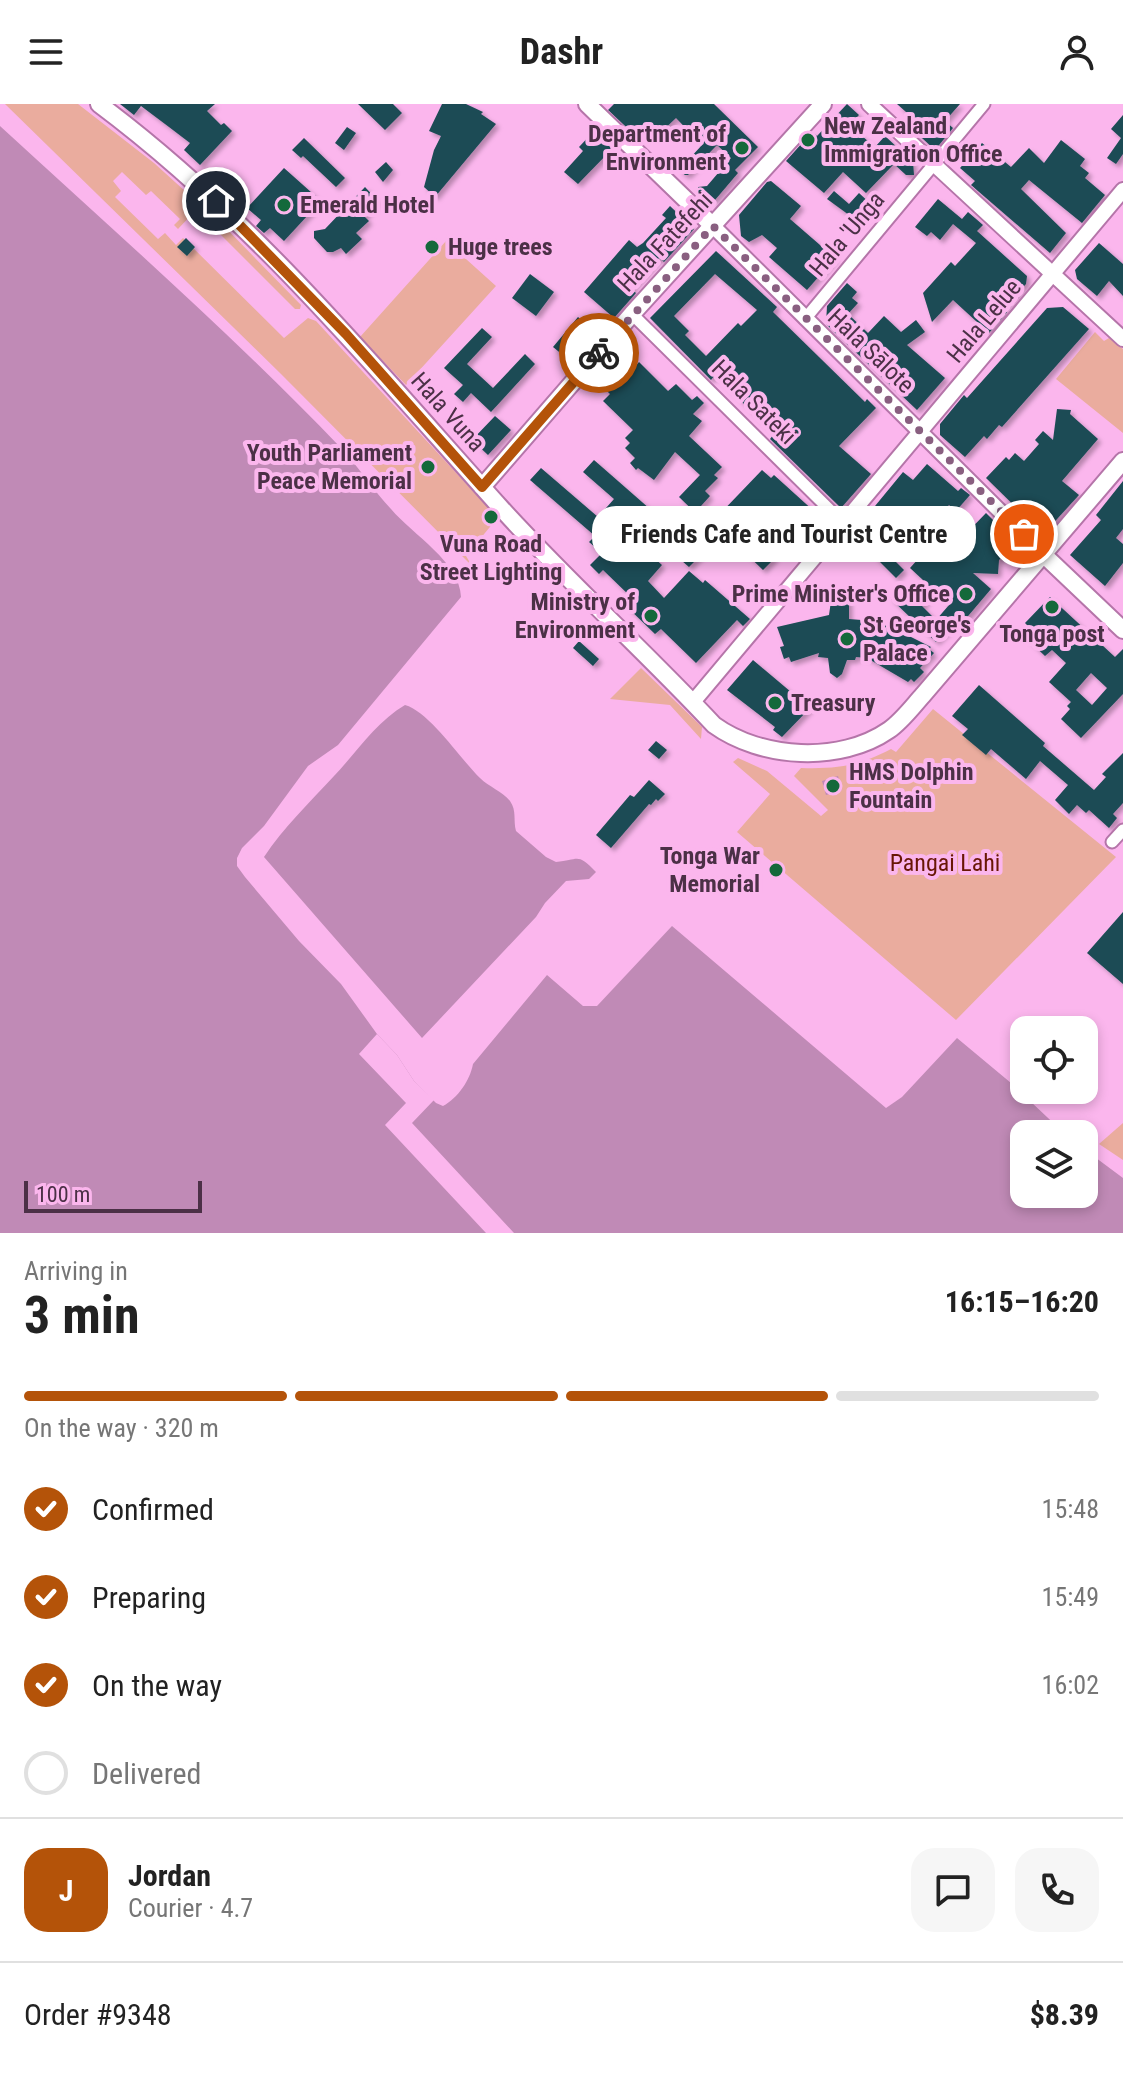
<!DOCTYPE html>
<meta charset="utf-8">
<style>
:root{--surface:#fff;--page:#f6f6f6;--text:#222;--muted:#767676;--line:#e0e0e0;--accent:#b45309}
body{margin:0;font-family:"Roboto Condensed",sans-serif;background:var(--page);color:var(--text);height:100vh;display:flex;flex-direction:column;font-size:30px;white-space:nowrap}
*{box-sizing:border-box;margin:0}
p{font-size:26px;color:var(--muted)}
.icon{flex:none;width:44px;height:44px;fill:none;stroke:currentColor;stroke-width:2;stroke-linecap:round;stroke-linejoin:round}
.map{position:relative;height:1129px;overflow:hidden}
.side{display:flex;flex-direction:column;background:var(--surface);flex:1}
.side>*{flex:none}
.controls{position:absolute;left:1010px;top:912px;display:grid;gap:16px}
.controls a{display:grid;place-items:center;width:88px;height:88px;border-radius:16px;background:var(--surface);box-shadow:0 4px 12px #0003;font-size:40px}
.scale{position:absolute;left:24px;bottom:20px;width:178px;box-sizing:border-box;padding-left:8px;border:4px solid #4b3046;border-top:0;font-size:22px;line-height:28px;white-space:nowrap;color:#4b3046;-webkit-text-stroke:6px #fbb6ed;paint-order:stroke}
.pin{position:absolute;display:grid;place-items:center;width:68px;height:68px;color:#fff;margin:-34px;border:4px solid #fff;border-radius:50%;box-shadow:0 2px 8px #0007}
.courier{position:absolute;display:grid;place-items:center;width:80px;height:80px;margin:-40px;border:6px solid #b45309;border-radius:50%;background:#fff;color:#222;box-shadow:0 2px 10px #0007}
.bubble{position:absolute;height:56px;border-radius:24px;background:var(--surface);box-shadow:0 4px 12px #0003;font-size:26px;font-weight:700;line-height:56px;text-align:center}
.overview em{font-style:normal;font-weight:700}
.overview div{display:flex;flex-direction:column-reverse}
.overview{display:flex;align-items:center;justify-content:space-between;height:136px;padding:0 24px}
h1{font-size:52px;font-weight:700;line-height:60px}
.bar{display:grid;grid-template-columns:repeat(4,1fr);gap:12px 8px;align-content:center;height:96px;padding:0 24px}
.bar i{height:10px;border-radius:6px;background:var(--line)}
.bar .selected{background:var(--accent)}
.bar p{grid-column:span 4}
.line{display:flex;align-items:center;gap:20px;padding:0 24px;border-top:2px solid var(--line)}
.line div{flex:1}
.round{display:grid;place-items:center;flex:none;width:84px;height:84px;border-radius:24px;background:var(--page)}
ol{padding:0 24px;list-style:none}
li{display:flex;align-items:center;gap:24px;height:88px}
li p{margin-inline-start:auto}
li .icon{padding:8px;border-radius:50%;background:var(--accent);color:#fff;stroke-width:4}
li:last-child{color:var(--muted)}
li i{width:44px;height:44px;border:4px solid var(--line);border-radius:50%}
header{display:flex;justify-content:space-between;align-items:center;height:104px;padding:0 24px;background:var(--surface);font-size:36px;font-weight:700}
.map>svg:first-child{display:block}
.green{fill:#eaac9e}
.water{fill:#c08ab6}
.pier{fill:#fbb6ed}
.building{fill:#1c4b55;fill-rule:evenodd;filter:url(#shadow)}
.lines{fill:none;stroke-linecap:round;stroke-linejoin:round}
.minor-casing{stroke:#b575a9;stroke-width:15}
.tertiary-casing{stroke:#b575a9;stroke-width:18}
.secondary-casing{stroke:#b575a9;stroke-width:20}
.minor{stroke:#fff;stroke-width:11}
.tertiary{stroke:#fff;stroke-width:14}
.secondary{stroke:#fff;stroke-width:16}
.done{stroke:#895f80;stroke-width:8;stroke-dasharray:0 14.4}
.route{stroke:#b45309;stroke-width:10}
.poi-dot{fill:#14693b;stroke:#fbb6ed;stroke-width:3}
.labels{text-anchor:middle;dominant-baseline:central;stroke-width:8;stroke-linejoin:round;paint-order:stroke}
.poi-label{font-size:24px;font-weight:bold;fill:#4b3046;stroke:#fbb6ed;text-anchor:start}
.street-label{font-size:24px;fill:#4b3046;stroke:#fbb6ed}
.park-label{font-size:24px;fill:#681604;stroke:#fbb6ed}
</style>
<header><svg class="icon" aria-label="menu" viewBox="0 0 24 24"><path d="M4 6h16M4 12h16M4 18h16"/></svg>Dashr<svg class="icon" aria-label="person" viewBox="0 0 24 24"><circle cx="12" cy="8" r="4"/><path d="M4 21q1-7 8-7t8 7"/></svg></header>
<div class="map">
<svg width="1123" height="1129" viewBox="0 0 1123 1129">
<defs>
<filter id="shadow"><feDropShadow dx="3.5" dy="3.5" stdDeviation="2" flood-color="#0004"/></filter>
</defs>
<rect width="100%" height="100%" fill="#fbb6ed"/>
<path class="green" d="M5,0H78L154,59L196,97V106L178,125L174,121L180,115L151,87L146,91L122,68L113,77L121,87L115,93L158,135L165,129L176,141L183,134L284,234L308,214L316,217L495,411L494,418L466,452L472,462L281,270Z
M216,114L301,201L300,205H295L211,121Z
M446,137L496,182L406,281L360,233Z
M1095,228L1104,237L1109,234L1123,245V329L1056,275Z
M641,564L702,623L701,635L670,601L610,595Z
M933,605L1116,753L956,916L737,728L770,690L733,658L738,654L767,667L821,712L828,706L794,672L801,664C838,665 858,662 891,645L896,648Z
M1123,1019V1056L1099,1040Z"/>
<path class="water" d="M0,22C115,128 233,231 341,344C359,363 373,386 391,405C413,431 460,458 461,493L338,641L308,662L264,722L242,744L237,754V762L245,773L299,837L341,880L377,930L397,951L414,977L436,999L443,1002C458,994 470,976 473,960L547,871L583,902H597L672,822L886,1004L902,993L957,934L1011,979L1065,1030H1024V1090H1084V1045L1123,1074V1129H0Z
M405,601C430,608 461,656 480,674C489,683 502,687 510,697C517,707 513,716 516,727L546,753L556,758C579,756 577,748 596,768L589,775L566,777L545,799L536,813L422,934L264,753C283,724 310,698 334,672C356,649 377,617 405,601Z
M838,672L842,686L826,691L822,677Z"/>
<path class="pier" d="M377,930L397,951L414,977L434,996L412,1019L514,1129H486L385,1021L406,999L359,950Z"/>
<path class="building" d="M120,0H215L207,7L221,21L224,19L232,27L200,61L184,46L190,39L169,23L141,2L134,11Z
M358,0H393L402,9L385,26Z
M442,0H466L483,8L481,10L496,20L435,93L424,83L434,46L441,32L429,27Z
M614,0H714L758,43L735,66L738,69L715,96L703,97L699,93L698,83L707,82L731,54L717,41L688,71H685L679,66L702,41L676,14L657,32L652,27L648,31L644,28L638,34L608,6Z
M847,0L859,11L849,21L875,43L885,32L913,58L914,71H906L894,60L866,89L843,68L824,89L786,57L812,28L817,32Z
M897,0H960L945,17L953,24L935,46L909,22L915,16Z
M1123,11V50L1116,60L1107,54L1121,34L1111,25Z
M347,23L356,29L344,46L335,39Z
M594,27L612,45L578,80L564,68L583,47L579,43Z
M304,34L345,74L336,83L303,52L301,54L292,46Z
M1061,36L1085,55L1080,62L1089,69L1085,74L1105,91L1082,119L1029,76L1021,85L1066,129L1050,149L971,81L975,77L960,64L982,39L1011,63L1029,44L1044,59Z
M386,58L393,66L383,78L375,68Z
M284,64L321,97L284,137L270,124L264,129L256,122L261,116L247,104Z
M771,77L801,102L790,115L835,154L807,186L769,153L777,144L762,131L749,138L741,132L739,111L767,78Z
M365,83L379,98L364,112L369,117L356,129L362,135L346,150L341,144L333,148H327L314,134V127L325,125Z
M834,87L849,100L859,89L874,103L860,119L827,95Z
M938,95L962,115L968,108L983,121L977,127L1027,172L1026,180L1003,205L1007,208L989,229L953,196L932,218L923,189L951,158L955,162L976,139L953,120L940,136L931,128L927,132L915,123Z
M670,102L694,125L664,158L659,154L631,185L636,189L614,214L584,188L629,136L637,143L643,139L666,114L662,111Z
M186,134L195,143L187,152L177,143Z
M1099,139L1123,160V192L1109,177L1097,192L1077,175L1075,166Z
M716,147L777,203L773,208L865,298L867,295L876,304L839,342L871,370L841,404L770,335L774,330L715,271L711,276L650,214ZM715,170L757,206L741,222L738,219L706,252L685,231L689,227L674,212Z
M530,170L554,188L536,212L512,194Z
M847,179L857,188L852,194L858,199L848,210L868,229L884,212L901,228L916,216L925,228L907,241L945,274L917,306L826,220L827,202Z
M1063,203L1089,225L1002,323L999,321L987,335L984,332L965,353L940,331V320L964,291L967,294L1047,204Z
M578,213L599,231L574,260L553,243Z
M482,224L492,233L467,260L493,284L525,250L535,260L491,308L471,289L463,298L454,290L463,281L444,264Z
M639,258L668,287L676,280L692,296L697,292L704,299L693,310L702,317L689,332L722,363L714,371L718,374L705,387L710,392L701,402L715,415L762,366L771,374L774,371L816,409L794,431L771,408L751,429L776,453L763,466L735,439L726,448L715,437L689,463L682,457L687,451L682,446L707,420L679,393L700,371L675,348L654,376L638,364L636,366L630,359L635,354L625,344L630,339L625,334L633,326L603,297L610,290L603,283L610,276L602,269L610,260L618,267L625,260L632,266Z
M1057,305L1071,306L1070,310L1098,335L1062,377L1079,391L1047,426L1040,427L986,374L1006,353L1009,356L1015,349L1024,357L1039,340L1035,336L1043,327L1053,336Z
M495,312L511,326L488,351L472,336Z
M594,356L658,412L652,419L668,433L652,452L662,461L648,477L664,494L689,467L703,479L705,476L750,515L743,522L737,516L696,559L661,525L655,530L624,500L631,493L603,466L599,470L590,461L602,449L589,438L595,432L530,376L541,364L598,413L614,395L583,368Z
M927,360L958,387L961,384L970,391L956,407L949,401L933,419L956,440L986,409L1016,439L999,456L998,470L973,469L991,485L963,518L959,515L936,538L890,494L902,482L910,490L923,476L910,464L936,435L914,416L885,447L904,466L896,474L852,430L903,368L913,376ZM934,488L949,501L936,516L922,502Z
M1123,377V425L1116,434L1123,440V459L1105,482L1070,451L1101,416L1096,411Z
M839,491L846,493L849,498V515L874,517L891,523L931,543L929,545L934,549L920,564L924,568L914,578L911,575L908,578L867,554L856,553L855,556H847L842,570L837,574L830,569L828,554L818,553L819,549L791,558L789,553L784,555L780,543L784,542L777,523L829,511L831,497Z
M1050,493L1115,553L1123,545V590L1081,634L1061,615L1070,605L1067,602L1071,598L1049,578L1066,559L1052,546L1045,552L1025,533L1032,526L1025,519ZM1091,569L1107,584L1092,601L1076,586Z
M579,537L599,555L593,562L573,544Z
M753,556L810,604L782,633L773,626L775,623L727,586Z
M979,581L1045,639L1043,642L1094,686L1106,673L1102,670L1123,649V699L1113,710L1117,714L1109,724L1089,706L1086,709L1077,701L1069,710L1055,696L1068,681L1040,657L1026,675L991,645L986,651L962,631L968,625L952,612Z
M656,637L667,646L659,655L648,646Z
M649,676L665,690L658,697L656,695L651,701L649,700L611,744L596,731L630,691L634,693Z
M1123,808V880L1087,849Z"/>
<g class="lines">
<defs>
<path id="minor" d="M632,210L842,418
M805,215L984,0
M1112,738L1123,726"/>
<path id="tertiary" d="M869,0L1123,235
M713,122L1044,451
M693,598L1123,86"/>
<path id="secondary" d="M99,0C253,115 374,263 501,404C569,479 645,547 714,621C761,655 840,660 889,626C902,617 913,602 923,591L1123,357
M587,0L713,122
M482,383L632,210L823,0
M1044,451L1123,526"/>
</defs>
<use href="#minor" class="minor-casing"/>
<use href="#tertiary" class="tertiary-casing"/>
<use href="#secondary" class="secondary-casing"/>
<use href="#minor" class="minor"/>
<use href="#tertiary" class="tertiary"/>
<use href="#secondary" class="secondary"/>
</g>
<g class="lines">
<path class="done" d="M599,249L713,122L1024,430"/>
<path class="route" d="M216,97L346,230L482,383L599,249"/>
</g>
<g class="poi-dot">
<circle cx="808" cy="36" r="8"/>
<circle cx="742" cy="44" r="8"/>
<circle cx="284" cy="101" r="8"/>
<circle cx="432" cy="143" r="8"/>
<circle cx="428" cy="363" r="8"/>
<circle cx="491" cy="413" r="8"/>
<circle cx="966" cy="490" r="8"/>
<circle cx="1052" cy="503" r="8"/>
<circle cx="651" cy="512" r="8"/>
<circle cx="847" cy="535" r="8"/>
<circle cx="775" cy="599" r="8"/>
<circle cx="833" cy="682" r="8"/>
<circle cx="776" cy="766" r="8"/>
</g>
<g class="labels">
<g class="poi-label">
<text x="824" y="22">New Zealand<tspan x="824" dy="28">Immigration Office</tspan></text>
<text x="726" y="30" text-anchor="end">Department of<tspan x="726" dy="28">Environment</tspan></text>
<text x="300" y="101">Emerald Hotel</text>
<text x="448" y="143">Huge trees</text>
<text x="412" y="349" text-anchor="end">Youth Parliament<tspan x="412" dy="28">Peace Memorial</tspan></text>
<text x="491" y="440" text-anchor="middle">Vuna Road<tspan x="491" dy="28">Street Lighting</tspan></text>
<text x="950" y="490" text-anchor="end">Prime Minister's Office</text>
<text x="635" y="498" text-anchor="end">Ministry of<tspan x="635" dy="28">Environment</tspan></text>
<text x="863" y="521">St George's<tspan x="863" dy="28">Palace</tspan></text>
<text x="1052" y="530" text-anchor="middle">Tonga post</text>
<text x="791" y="599">Treasury</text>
<text x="849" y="668">HMS Dolphin<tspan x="849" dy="28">Fountain</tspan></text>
<text x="760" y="752" text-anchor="end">Tonga War<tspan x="760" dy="28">Memorial</tspan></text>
</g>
<g class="street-label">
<text transform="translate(847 130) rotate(-50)">Hala 'Unga</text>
<text transform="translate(665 138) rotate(-47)">Hala Fatefehi</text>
<text transform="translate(984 217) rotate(-50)">Hala Lelue</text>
<text transform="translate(871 247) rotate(44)">Hala Sālote</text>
<text transform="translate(754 298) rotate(45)">Hala Sateki</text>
<text transform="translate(448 308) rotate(48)">Hala Vuna</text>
</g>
<g class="park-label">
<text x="945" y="759">Pangai Lahi</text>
</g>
</g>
</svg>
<div class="controls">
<a><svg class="icon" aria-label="locate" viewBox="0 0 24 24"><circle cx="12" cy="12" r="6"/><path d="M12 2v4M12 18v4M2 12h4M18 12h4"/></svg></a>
<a><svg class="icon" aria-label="layers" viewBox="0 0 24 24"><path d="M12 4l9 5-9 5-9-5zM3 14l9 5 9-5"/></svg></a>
</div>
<div class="scale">100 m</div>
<div class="pin" style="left:1024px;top:430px;background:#ea580c"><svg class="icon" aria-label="bag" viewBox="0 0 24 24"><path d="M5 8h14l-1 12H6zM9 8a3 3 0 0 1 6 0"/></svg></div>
<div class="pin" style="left:216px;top:97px;background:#1f2937"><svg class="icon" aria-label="home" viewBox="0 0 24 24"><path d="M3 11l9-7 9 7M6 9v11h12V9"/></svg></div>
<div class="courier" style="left:599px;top:249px"><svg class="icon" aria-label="bike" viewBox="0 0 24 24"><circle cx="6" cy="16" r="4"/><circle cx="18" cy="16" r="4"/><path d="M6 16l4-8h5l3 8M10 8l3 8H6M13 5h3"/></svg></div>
<div class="bubble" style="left:592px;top:402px;width:384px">Friends Cafe and Tourist Centre</div>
</div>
<section class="side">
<div class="overview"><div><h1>3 min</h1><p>Arriving in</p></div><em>16:15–16:20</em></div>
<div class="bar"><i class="selected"></i><i class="selected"></i><i class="selected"></i><i></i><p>On the way · 320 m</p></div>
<ol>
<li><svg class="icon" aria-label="check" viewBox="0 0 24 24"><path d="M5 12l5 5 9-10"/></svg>Confirmed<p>15:48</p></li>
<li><svg class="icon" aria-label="check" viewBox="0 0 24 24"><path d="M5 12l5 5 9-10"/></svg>Preparing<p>15:49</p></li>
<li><svg class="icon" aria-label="check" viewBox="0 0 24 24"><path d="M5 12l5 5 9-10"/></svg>On the way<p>16:02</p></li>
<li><i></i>Delivered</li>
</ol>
<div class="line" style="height:144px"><b class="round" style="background:var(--accent);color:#fff">J</b><div><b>Jordan</b><p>Courier · 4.7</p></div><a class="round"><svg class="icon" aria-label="chat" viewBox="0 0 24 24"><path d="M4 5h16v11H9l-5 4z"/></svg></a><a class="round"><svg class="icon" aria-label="phone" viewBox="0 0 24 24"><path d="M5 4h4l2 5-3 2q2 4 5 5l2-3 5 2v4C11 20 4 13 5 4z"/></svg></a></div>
<div class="line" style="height:104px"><div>Order #9348</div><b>$8.39</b></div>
</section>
